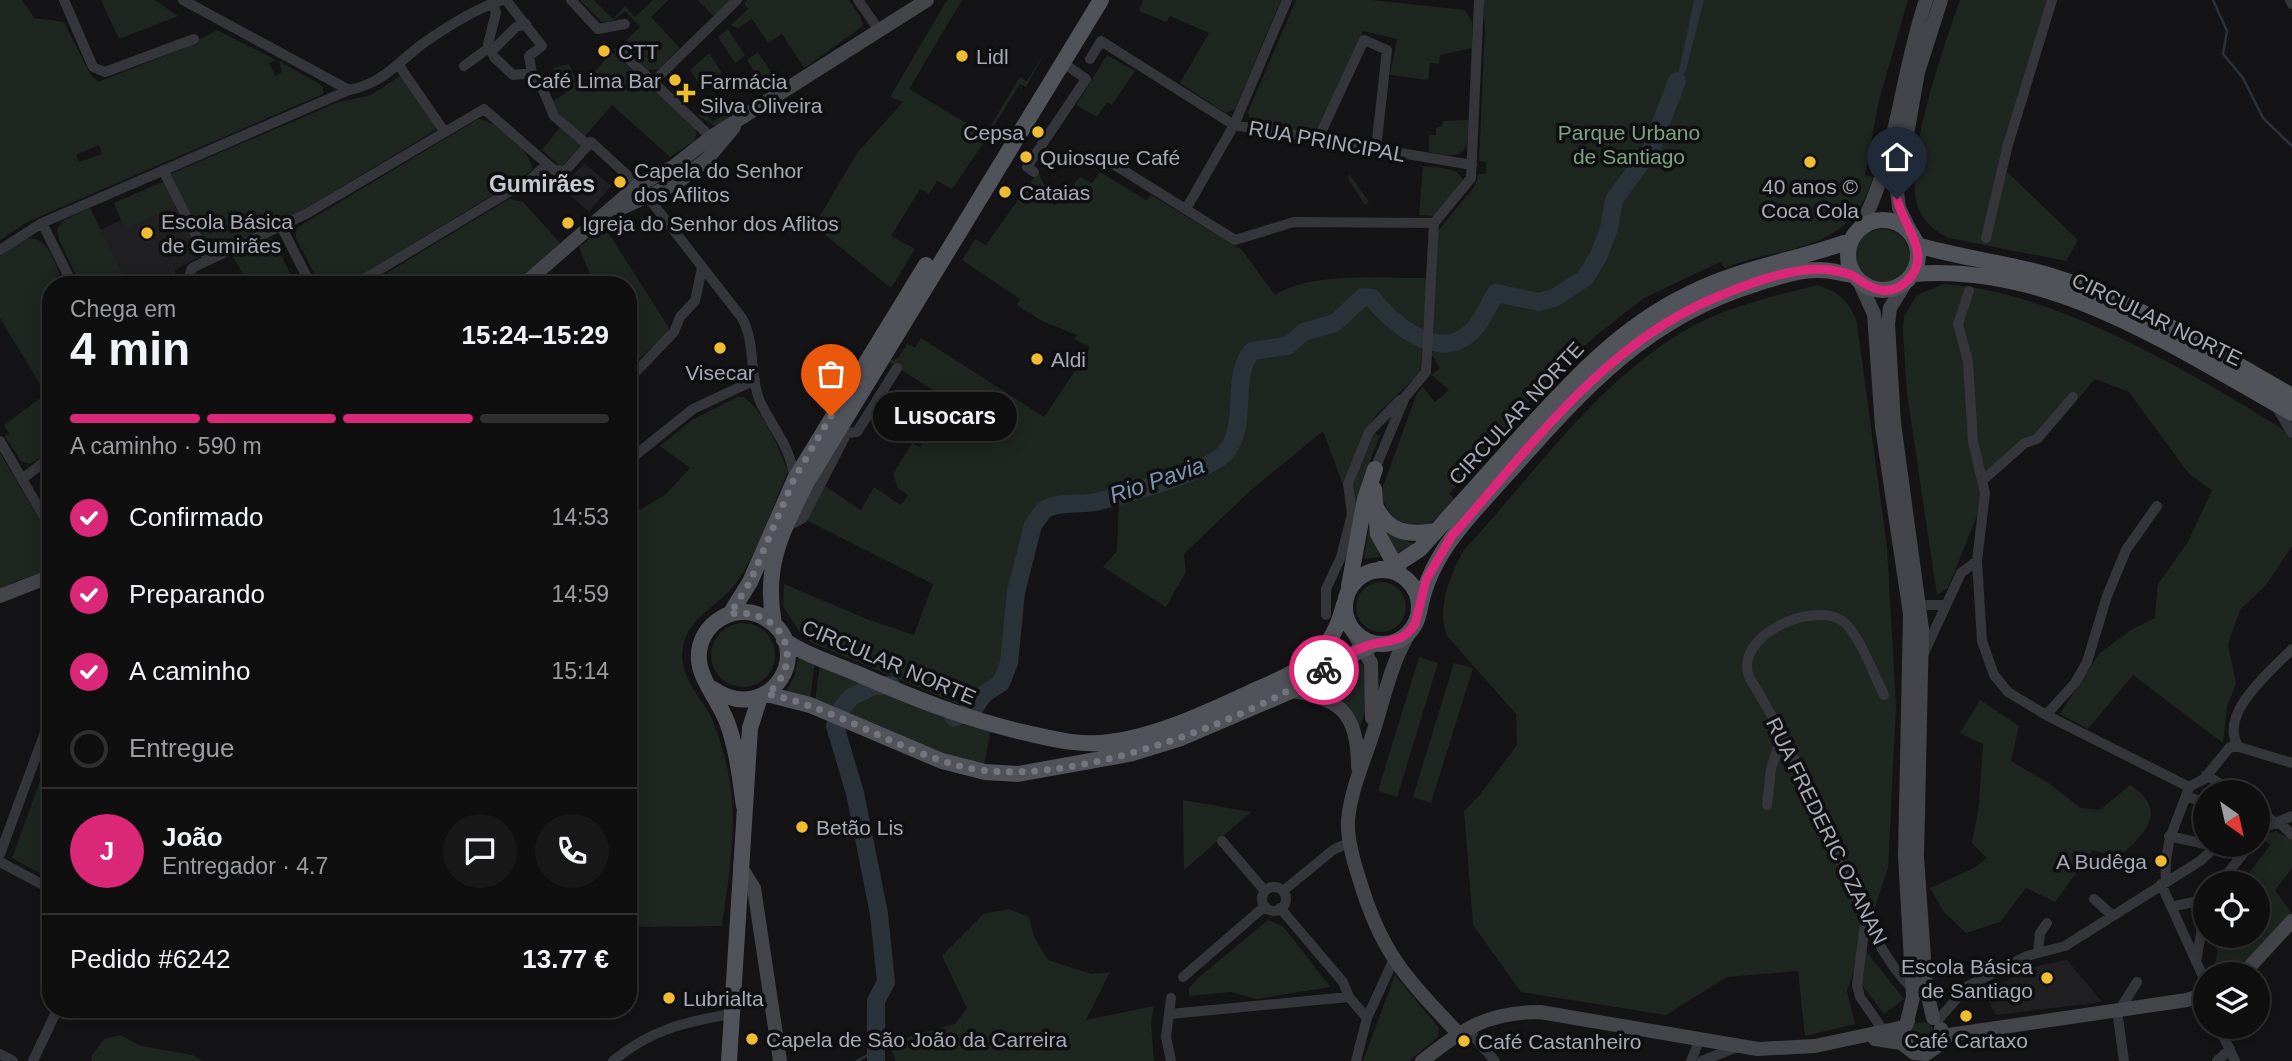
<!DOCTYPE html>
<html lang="pt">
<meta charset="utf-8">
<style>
:root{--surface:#0f0f10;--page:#181819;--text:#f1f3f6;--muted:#9b9c9f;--line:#2f2f30;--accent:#db2777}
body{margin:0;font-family:Helvetica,sans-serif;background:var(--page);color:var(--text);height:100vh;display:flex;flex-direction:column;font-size:26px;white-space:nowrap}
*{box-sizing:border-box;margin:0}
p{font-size:23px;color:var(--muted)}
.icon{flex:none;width:38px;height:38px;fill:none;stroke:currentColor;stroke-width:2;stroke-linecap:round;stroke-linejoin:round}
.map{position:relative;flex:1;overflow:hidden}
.sheet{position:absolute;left:42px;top:276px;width:595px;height:742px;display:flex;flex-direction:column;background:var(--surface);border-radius:28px;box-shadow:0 4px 18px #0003,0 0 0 2px var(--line)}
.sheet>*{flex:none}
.needle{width:46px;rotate:146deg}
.controls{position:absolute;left:2193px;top:780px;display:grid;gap:14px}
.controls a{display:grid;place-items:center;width:77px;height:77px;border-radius:50%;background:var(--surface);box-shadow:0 4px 18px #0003,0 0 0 2px var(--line);font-size:35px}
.pin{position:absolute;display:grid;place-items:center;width:60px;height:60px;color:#fff;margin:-72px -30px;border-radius:50% 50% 50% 0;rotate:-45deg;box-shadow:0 0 7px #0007}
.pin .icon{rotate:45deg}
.courier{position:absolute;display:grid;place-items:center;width:70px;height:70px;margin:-35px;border:5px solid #db2777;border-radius:50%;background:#fff;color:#222;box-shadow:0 2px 9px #0007}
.bubble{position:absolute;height:49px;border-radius:24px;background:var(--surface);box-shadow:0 4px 18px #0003,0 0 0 2px var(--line);font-size:23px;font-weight:800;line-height:49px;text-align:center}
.overview em{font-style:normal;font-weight:800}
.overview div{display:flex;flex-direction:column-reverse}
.overview{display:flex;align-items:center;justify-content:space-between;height:119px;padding:0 28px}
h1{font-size:46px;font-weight:800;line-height:52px}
.bar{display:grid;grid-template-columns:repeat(4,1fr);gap:10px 7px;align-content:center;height:84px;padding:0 28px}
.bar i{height:9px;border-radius:5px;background:var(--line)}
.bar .current{background:var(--accent)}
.bar p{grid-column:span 4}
.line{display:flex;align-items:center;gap:18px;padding:0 28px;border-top:2px solid var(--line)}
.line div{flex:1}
.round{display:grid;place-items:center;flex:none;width:74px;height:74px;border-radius:37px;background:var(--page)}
ol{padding:0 28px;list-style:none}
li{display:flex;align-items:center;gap:21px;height:77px}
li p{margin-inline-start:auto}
li .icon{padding:7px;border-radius:50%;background:var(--accent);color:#fff;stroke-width:4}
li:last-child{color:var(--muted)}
li i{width:38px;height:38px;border:4px solid var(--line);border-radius:50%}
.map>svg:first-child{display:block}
.built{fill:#202023}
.green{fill:#1e2620;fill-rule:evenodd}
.water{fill:#2a323a}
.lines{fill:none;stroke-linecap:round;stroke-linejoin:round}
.stream{stroke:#2a323a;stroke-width:2.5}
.river{stroke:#2a323a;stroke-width:18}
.street{stroke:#35363b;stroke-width:10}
.secondary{stroke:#43454b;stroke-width:14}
.primary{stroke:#51535a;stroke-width:16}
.done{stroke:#73767e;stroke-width:7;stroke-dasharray:0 12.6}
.route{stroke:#db2777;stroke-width:9}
.poi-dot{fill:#f0bd32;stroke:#0f0f11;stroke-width:2.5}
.labels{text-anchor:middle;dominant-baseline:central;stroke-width:7;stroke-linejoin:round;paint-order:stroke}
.poi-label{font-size:21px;fill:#a6aab6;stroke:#0f0f11;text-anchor:start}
.park-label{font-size:21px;fill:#7da182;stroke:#0f0f11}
.street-label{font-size:21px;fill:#a6aab6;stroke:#0f0f11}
.neighbourhood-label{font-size:23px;font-weight:bold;fill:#c7c9d2;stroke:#0f0f11}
.water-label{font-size:23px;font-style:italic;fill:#7d95b1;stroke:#0f0f11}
</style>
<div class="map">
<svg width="2292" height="1061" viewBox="0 0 2292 1061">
<rect width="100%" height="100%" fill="#141416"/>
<path class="built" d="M584,163L611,186L589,212L562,188Z
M165,181L203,255L147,285H129L101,230L121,220L114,203Z
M2067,960L2102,1002L1996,1015L1983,991L2041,965Z"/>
<path class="green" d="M0,0H22L34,18L64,22L90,74L98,82L182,49L217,30L276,60L269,63L275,76L282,72L279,61L323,86V94L27,222L0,240ZM99,145L102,154L79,162L76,155Z
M101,0H155L178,16L119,39Z
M580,0H594L613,19L625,6L635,17L653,0H668L651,17L680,48L659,69L648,70L622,44L640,27L625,11L612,21L602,22Z
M698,0H731L714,16Z
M747,0H849L860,16L863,26L804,68L782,34L768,43L752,19L738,28L731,25L748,9L744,3Z
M947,0H962L909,89L988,136L952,189L937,181L929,194L920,189L891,236L915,249L891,288L814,226L857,153L903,102L890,97Z
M1143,0H1281L1235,109L1225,113L1180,83L1209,33L1170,16L1166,22L1139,11Z
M1296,0H1372L1465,10L1472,22V48L1440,55L1439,64L1430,63L1428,80L1390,75L1397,39L1363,31L1316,134L1250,122L1248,112Z
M1482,0H1908L1879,100L1865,175L1873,177C1850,255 1786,244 1724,268L1720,262L1644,298L1598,334L1552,375L1449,494L1455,499C1447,507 1440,517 1430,523C1405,536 1385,514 1381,492L1417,393L1423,387L1435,402L1449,390L1432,375L1440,368L1431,353L1467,341L1479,329L1501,296L1527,306L1520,295L1495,290L1474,324L1457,338L1446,339L1431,334L1437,232L1474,187L1479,174H1486V162L1479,161L1485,26Z
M1960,0H2047L1998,163L2078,240L2066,261L1949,238C1933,231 1922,220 1917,204C1904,160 1944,45 1960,0Z
M728,29L745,56L735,63L718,37Z
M1049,45L1026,87L1020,84L989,134L987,132L1020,77L1027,81Z
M612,52L695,127L697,134L694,141L670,157L612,105L585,136L560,115L551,102L566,93L553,68L569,64L579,89Z
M758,52L775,78L763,85L747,60Z
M709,53L722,73L713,78L716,82L703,90L690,70Z
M1107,55L1135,71L1112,105L1107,102L1097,117L1076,105Z
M401,75L437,129L297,214L210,253L168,175L336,103L371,95Z
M731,110L734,114L715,126L698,116L705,111L712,122Z
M478,119C495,120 534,152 532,171L356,278L343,285H320L296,238L295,229Z
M1470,120C1467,155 1465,160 1429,152V135H1436V128L1442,126L1443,121Z
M561,126L583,144L561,167L542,150Z
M1423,166C1437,168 1458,166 1463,181L1436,216L1419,215Z
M1038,172L1054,206L1080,177L1092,183L1100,172L1146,200L1151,195L1242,250L1275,295C1312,271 1383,279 1427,278L1420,373L1377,414L1364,435L1343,485L1323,431L1251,490L1184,554L1186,572L1166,607L1103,567L1117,551L1119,498L1045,505L1032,523L1013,591L1005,665L999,681L982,692L970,709L812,643L801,634L783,606L784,584L867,619L914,635L933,584L806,520L823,485L861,510L874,487L901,505L908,495L898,488L893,474L912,443L920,447L936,424L928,418L945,398L888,361L898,358L907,344L915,348L921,338L1044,417L1085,356L1090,347L1075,339L1077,335L1042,321L1017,305L1020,299L962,260L975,239L986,245Z
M1349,174L1369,202L1365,205L1348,179Z
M165,181L178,205L125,229L114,203Z
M509,199L523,202L563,246L515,285H367Z
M90,208L129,285H81L59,240L57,229L64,220Z
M604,226L669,328V332L628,369V285H594L579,247Z
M1854 257a28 28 0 1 1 56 0a28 28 0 1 1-56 0Z
M267,238L278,240L283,248L279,251L296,285H236L246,280L232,255Z
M26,239C47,235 52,258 60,274L56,277L60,285H51V315L40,321L51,342V452L29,464L21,461L5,437L9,434L4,425L46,394L0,318V256Z
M175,270L176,285H147L173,271Z
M1944,284C2057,291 2197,376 2292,435V546L2266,585L2240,610L2228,644L2236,684L2227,707L2223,743L2133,675L2088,729L2060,714L2099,654L2131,630L2155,618L2158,584L2188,542L2212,490L2189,474L2129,392L2095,379L2079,398L2070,394L2035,435L1980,479V508L1948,588L1937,595L1907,394L1903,330L1904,317L1917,295Z
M1817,285C1839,292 1850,301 1857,323L1887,548L1896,706L1888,868L1847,991L1855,1024L1805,1036L1798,971L1727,977L1666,1015L1521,992L1473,925L1464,811L1479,796L1517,745L1516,714L1447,636C1436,607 1450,577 1463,551C1534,475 1598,379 1691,327C1729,306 1775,296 1817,285Z
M737,397H744C766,414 777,446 788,471C773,505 756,559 733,587C715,608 688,618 683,647C678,675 698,693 710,715C718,732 724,753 728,771C739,824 729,873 722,926L628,927V517L665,495L690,468L660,446L692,420Z
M1373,433L1380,435L1362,482L1357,510C1345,485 1363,456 1373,433Z
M0,453L51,539V569L14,582L0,593Z
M51,468V513C40,495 32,483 51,468Z
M1369,527L1380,557L1364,559Z
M1385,532L1414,544L1396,554Z
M1356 607a25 25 0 1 1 50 0a25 25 0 1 1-50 0Z
M711 655a32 32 0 1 1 64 0a32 32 0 1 1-64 0Z
M798,657L815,661L810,698L786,691L795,675Z
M1419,657L1438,663L1397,797L1378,791Z
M820,663L931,712L991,730L984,765L939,754L815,701Z
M1358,663L1363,664C1369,686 1368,706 1360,727L1340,699L1312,686Z
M1454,663L1473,668L1431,803L1413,797Z
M1980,700L2019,726L2011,761L2047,782L2081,808L2100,810L2130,785C2171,811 2143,836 2117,858L2093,850L2055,902L2026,888L2000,922L1966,933L1944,912L1930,888L1976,867L1987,858L1972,843L1979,805L1983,744L1960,733Z
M51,751V879L12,858Z
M1183,800L1251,812L1184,870Z
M2276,831L2292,840V868L2275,890L2292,914L2250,963L2233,975H2214L2219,936H2258V884H2241L2270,845L2260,836Z
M1009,909L1029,917L1034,937L1048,960L1092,974L1110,972L1086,1020L1154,1006L1151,1023L1154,1061H896L891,1050L910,1036L955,1024L967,1008L942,956L984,914Z
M1268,920L1283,926L1330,987L1256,999L1231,992L1189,996V988L1198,978Z
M1866,951L1904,999L1884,1014L1861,984Z
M1395,975L1439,1028L1438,1037L1409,1061H1363Z
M1910 1034a12 12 0 1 1 24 0a12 12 0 1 1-24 0Z
M120,1035L141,1046L192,1055L203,1061H92L91,1057L104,1039Z"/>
<path class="water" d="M1694,0H1704L1686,70L1668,103L1679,71Z"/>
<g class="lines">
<path class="stream" d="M2213,0L2227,31L2223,54L2243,78L2263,118L2292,146
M857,1061L877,1050"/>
<path class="river" d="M954,718L973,710L984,694L1001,683L1009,663L1016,592L1033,525L1044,510C1059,501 1080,505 1096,502C1123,495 1210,471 1225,453C1250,425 1229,378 1252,351L1287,346L1304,332L1335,323L1363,297L1372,298C1391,323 1438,362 1469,334C1481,324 1488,306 1496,293L1539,302L1554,298L1585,278L1599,255L1609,228L1614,200L1651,149L1677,81
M876,1061V1001L886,982L879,914L855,793L835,726L842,708L851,697L874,686L891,685"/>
<path class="street" d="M64,0L93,67L105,72L194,39
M183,0L349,90
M492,0L496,13L488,44L494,57L513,75L532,73L541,85L554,116L588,145
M506,0L542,46L529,56L532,73
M571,0L598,29L625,24
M858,0L879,30
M2290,0L2292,4
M492,51L516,27L526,24
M620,51L711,137
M1090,59L1101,41L1234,125L1472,165
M398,64L444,131
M464,66L490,47
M654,81L737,0
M1318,139L1364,40L1387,50L1376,149
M1110,162L1235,240L1294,222L1434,223
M163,170L208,259
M1034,172L1027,167L1086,79L1062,62
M647,196L742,318C756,344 749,373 759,399C771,427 792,447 794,479
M1186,209L1234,125L1287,0
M42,223L73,285
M281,226L311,285
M1986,238L2007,148L2052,0
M0,250L42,223L349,90C383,83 395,65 421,45C446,27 473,10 502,0
M186,285L192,268L306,214L484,109L554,170L565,171L591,142L638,185
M354,285L532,178L546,165
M1969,291L1958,324L1968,361L1973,442L1985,493L1977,561L1982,641L1994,675L2008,692L2046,715L2189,787
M628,380L674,332L680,317L695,301L702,268
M2275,405L2292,433
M0,441L51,529
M628,461L693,409L755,380
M1375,469L1405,397L1426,372L1434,223L1471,178L1479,0
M22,479L51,457
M1983,480L2025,443L2037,439L2073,397
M785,528L803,518L847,433L857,432L897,368
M1920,605H1944
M1326,615V589L1341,557L1352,514L1348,484L1369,432L1400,400
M1924,653L1961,573L1977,561
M1884,695C1875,677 1857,629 1841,620C1810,602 1734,636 1749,677C1786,736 1812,796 1840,859C1860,903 1878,956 1913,989
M2046,715L2075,683L2087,662L2107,596L2126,550L2157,506
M2239,747C2216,715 2272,670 2292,649
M2206,775L2235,793
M2189,787L2204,779L2230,747H2239L2292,763
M2186,796L2205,803
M1767,805L1771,769L1783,731
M2258,808L2276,824
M2280,823L2292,835
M2258,830L2292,816
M2169,836L2205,844
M1222,841L1265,891
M0,854L51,716
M0,862L51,889
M2166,880C2163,841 2178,822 2189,787
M2161,884L2205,981
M2219,884L2250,845
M1262 899a12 12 0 1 1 24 0a12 12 0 1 1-24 0Z
M1283,891L1333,850L1350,842
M2094,899L2112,915
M2171,907L2193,902L2203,914
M1280,908L1343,982L1349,997L1367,1018
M1866,917L1857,985L1860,997L1885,1033
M2038,953L2040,933L2047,923
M2196,962L2205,910
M1183,977L1265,906
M1171,998L1166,1037L1171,1061
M2120,1009L2137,982
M2117,1010L2124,1061
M1170,1014L1349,997
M1937,1021L1968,986L2027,956L2065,946L2200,861L2218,845
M2219,1027L2235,1061
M1466,1028L1495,1061
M0,1054L13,1061
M33,1061L57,1010
M613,1061C650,1030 684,1022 731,1014
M1356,1061L1367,1018L1393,961
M1691,1061L1699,1041
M1702,1061L1737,1047
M2217,1061L2230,1049"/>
<path class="secondary" d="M619,209L677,183L708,158L734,127
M1857,233C1897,163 1900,76 1926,0
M1915,240L1899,208L1897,191L1918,72L1941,0
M1859,281L1874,314L1882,427L1910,614L1905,856L1913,997L1907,1022
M1906,282L1890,308L1888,324L1894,423L1922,629L1917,857L1926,987L1933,1018
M523,285L638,185L673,167L711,137L927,0
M0,596L51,576
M1350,627L1371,663L1372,718
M1410,632C1391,662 1384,699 1373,733C1364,761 1351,789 1348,820C1347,839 1353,860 1359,878C1381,953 1405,977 1458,1033
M1291,691C1342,698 1358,715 1358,767
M740,866L754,888L780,1061
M2242,975L2292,921
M1908,1021L1902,1033L1909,1049
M1942,1036L2187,1000L2205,994
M1875,1039L1901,1043L1914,1053L1926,1054L1939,1045L1941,1029
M1422,1061C1464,1029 1486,1012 1540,1012L1758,1049L1815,1046L1904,1027"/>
<path class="primary" d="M1848 255a35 35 0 1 1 70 0a35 35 0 1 1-70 0Z
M1917,245C1963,259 2012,263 2058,278C2141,304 2216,353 2292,396
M1913,274C2051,262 2177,349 2292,413
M1374,489L1378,534L1399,572
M1375,505C1388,533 1408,536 1436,531
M1380,569L1394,566L1420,549C1452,513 1484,478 1516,442C1568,385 1618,328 1689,294C1740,268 1797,260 1850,241
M1345 607a37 37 0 1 1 74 0a37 37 0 1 1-74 0Z
M1349,586L1365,499L1375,469
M1419,613C1429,553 1470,516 1509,472C1583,389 1645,318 1755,284C1775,278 1796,270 1817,270C1830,269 1841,274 1854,275
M730,614L750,582L795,479L926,265
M774,624C763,564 782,532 808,480L1101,0
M784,640C806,655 832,663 856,673C915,699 968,720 1031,734C1057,740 1082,746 1110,742C1158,736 1205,713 1249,693C1298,671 1331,660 1344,604
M713,689C770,728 818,648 765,618C735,600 696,625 699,660C700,680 720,702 727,722C737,749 740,778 744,806
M767,694L810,705L942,761L985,772L1018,774L1129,754L1181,738L1291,691L1338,661L1374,644
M729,1061L750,728L760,697"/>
</g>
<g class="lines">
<path class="done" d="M831,416L794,479L750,582L730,614C782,606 808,660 767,694C834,707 891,747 956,765C1057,794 1237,725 1324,670"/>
<path class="route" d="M1324,670C1338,661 1356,648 1373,644C1392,640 1403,642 1415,624L1426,580L1451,537C1528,450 1602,346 1712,299C1745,285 1794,265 1830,270C1836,271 1850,273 1855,277C1871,289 1889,298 1907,281C1934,255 1903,226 1897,199"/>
</g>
<g class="poi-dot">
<circle cx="604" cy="51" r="7"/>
<circle cx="962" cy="56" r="7"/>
<circle cx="675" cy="80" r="7"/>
<path d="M682.5 82.5h7v7h7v7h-7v7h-7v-7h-7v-7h7z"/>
<circle cx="1038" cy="132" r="7"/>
<circle cx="1026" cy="157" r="7"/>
<circle cx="1810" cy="162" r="7"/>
<circle cx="620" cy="182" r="7"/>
<circle cx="1005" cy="192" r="7"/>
<circle cx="568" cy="223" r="7"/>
<circle cx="147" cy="233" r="7"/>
<circle cx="720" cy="348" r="7"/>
<circle cx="1037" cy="359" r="7"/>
<circle cx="802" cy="827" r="7"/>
<circle cx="2161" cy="861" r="7"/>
<circle cx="2047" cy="978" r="7"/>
<circle cx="669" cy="998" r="7"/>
<circle cx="1966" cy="1016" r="7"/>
<circle cx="752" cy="1039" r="7"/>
<circle cx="1464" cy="1041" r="7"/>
</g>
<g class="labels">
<g class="poi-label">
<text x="618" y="51">CTT</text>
<text x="976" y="56">Lidl</text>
<text x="661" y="80" text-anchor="end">Café Lima Bar</text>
<text x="700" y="81">Farmácia<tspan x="700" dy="24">Silva Oliveira</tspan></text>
<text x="1024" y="132" text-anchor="end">Cepsa</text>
<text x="1040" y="157">Quiosque Café</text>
<text x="634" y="170">Capela do Senhor<tspan x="634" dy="24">dos Aflitos</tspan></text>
<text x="1810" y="186" text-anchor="middle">40 anos ©<tspan x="1810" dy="24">Coca Cola</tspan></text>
<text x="1019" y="192">Cataias</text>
<text x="161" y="221">Escola Básica<tspan x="161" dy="24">de Gumirães</tspan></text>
<text x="582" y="223">Igreja do Senhor dos Aflitos</text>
<text x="1051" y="359">Aldi</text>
<text x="720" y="372" text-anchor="middle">Visecar</text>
<text x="816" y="827">Betão Lis</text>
<text x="2147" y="861" text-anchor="end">A Budêga</text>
<text x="2033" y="966" text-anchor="end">Escola Básica<tspan x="2033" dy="24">de Santiago</tspan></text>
<text x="683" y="998">Lubrialta</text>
<text x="766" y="1039">Capela de São João da Carreira</text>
<text x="1966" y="1040" text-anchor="middle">Café Cartaxo</text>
<text x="1478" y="1041">Café Castanheiro</text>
</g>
<g class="park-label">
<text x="1629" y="132">Parque Urbano<tspan x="1629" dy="24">de Santiago</tspan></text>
</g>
<g class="street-label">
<text transform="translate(1327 141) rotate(10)">RUA PRINCIPAL</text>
<text transform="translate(2157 319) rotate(26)">CIRCULAR NORTE</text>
<text transform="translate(1516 413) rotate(-47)">CIRCULAR NORTE</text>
<text transform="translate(889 662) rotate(23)">CIRCULAR NORTE</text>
<text transform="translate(1827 831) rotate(64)">RUA FREDERIC OZANAN</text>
</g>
<g class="neighbourhood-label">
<text x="542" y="184">Gumirães</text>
</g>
<g class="water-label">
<text transform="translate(1157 480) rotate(-19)">Rio Pavia</text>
</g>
</g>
</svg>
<div class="controls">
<a><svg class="needle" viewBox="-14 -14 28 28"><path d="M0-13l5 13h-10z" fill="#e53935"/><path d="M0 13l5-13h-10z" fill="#9b9c9f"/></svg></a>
<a><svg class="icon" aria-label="locate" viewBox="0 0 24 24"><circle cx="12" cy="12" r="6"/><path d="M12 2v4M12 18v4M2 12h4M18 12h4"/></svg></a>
<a><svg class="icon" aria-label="layers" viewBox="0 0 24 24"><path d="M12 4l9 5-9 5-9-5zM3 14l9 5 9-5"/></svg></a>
</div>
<div class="pin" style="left:831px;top:416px;background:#ea580c"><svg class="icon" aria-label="bag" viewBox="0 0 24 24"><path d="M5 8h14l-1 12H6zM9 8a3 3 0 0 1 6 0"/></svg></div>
<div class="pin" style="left:1897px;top:199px;background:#1f2937"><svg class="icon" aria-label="home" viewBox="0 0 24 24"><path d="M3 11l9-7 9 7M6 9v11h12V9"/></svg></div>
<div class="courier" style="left:1324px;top:670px"><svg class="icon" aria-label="bike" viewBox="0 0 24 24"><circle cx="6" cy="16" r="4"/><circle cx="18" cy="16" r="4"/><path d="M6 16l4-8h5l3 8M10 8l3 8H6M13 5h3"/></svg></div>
<div class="bubble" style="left:873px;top:392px;width:144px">Lusocars</div>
<section class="sheet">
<div class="overview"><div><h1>4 min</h1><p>Chega em</p></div><em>15:24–15:29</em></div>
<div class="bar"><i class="current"></i><i class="current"></i><i class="current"></i><i></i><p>A caminho · 590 m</p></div>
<ol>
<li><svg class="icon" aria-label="check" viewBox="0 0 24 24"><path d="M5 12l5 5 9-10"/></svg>Confirmado<p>14:53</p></li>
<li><svg class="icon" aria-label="check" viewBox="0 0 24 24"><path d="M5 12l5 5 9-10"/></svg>Preparando<p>14:59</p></li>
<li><svg class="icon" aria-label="check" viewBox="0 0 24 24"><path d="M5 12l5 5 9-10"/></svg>A caminho<p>15:14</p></li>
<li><i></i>Entregue</li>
</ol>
<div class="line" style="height:126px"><b class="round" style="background:var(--accent);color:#fff">J</b><div><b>João</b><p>Entregador · 4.7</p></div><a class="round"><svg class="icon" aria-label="chat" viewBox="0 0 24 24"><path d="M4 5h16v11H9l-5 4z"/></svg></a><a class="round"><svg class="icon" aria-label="phone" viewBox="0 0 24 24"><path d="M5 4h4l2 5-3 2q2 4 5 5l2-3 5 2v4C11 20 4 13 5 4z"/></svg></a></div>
<div class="line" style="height:91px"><div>Pedido #6242</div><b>13.77 €</b></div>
</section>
</div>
